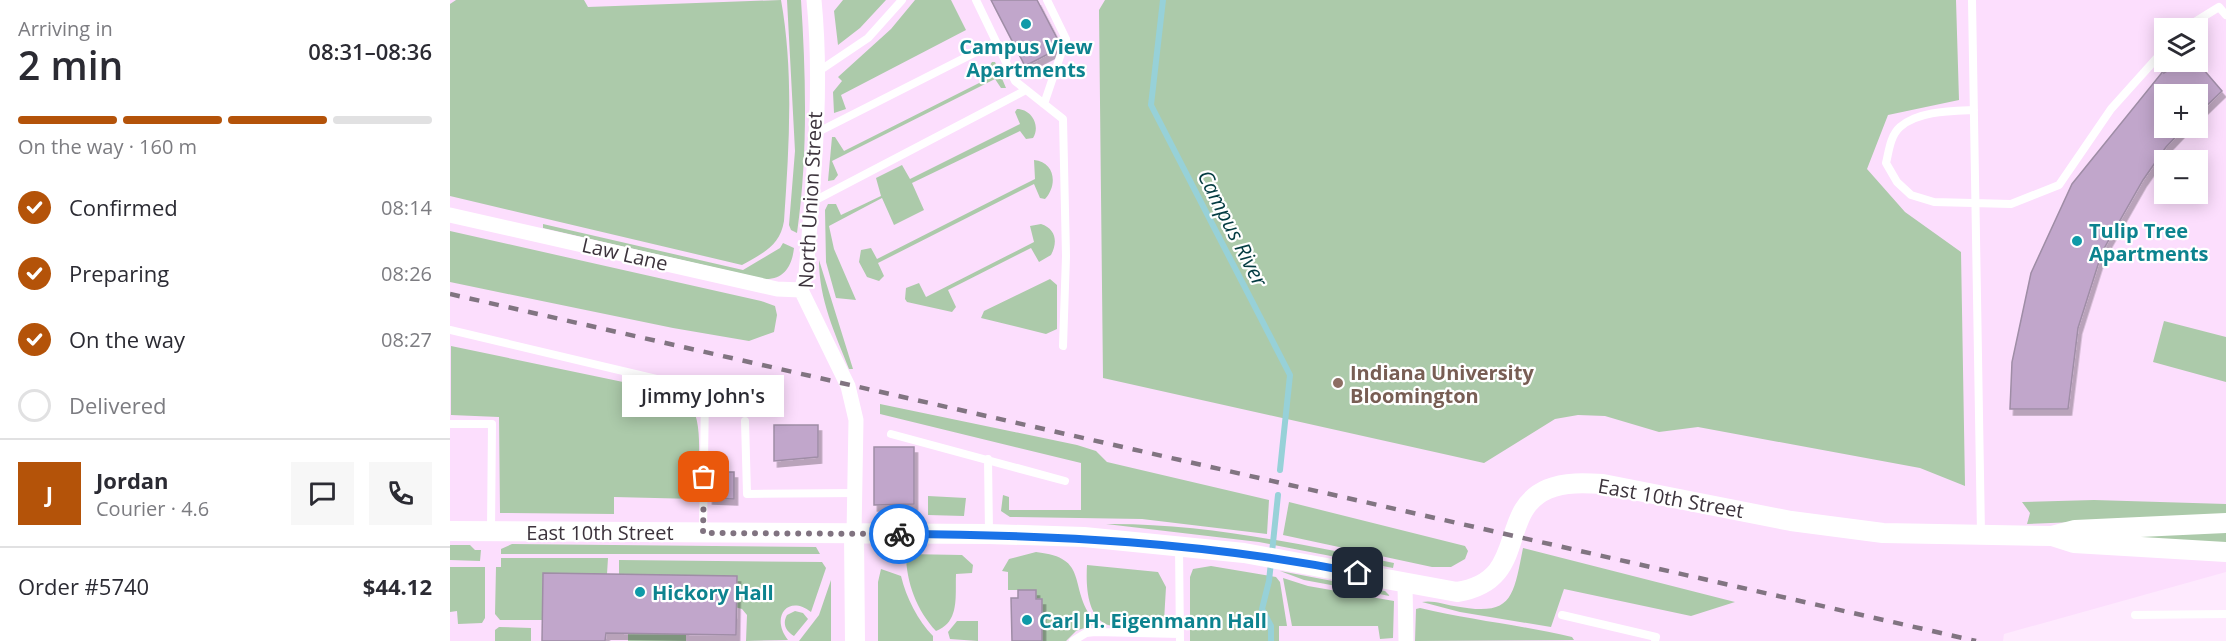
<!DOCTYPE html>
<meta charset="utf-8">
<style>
:root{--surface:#fff;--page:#f7f7f7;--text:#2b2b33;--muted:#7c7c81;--line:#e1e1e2;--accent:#b45309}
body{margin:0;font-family:"Open Sans",sans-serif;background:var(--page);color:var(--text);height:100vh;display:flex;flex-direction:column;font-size:22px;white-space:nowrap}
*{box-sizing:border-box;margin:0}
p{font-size:20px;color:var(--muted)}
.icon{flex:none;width:33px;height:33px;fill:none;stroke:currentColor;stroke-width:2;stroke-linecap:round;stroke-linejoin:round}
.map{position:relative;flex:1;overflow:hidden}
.side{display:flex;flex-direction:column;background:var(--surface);width:450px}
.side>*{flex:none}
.controls{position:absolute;left:1704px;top:18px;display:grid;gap:12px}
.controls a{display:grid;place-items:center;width:54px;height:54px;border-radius:0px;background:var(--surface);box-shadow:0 3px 15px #0003;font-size:30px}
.pin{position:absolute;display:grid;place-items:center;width:51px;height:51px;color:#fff;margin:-26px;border-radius:12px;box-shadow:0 3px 9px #0006}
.courier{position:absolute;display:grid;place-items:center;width:60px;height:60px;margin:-30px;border:4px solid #1a73e8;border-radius:50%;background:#fff;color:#222;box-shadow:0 2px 8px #0007}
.bubble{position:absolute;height:42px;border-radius:0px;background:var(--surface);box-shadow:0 3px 15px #0003;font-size:20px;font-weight:600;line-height:42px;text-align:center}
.head em{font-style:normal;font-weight:600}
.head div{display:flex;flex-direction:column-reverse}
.head{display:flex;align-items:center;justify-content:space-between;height:102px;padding:0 18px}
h1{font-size:39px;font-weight:600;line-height:45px}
.bar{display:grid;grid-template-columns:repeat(4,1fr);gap:9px 6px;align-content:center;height:72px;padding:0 18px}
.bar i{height:8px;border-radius:4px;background:var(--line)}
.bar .on{background:var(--accent)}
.bar p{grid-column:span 4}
.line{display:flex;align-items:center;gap:15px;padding:0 18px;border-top:2px solid var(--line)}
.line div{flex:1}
.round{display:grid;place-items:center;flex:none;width:63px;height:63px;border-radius:0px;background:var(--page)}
ol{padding:0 18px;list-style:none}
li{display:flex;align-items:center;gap:18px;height:66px}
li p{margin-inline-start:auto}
li .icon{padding:6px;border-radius:50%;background:var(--accent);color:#fff;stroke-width:4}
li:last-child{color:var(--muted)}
li i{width:33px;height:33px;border:3px solid var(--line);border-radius:50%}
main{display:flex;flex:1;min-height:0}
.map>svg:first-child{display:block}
.built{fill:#fcdefd;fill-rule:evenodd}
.green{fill:#accaaa}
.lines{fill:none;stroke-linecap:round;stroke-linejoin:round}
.stream{stroke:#97d1d8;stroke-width:6}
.building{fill:#c1a6cb;stroke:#9f8da6;stroke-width:1.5;filter:url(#shadow)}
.service{stroke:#fff;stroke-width:8}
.minor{stroke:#fff;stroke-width:15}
.tertiary{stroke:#fff;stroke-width:20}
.rail{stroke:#817481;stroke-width:4.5;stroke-dasharray:10 10;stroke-linecap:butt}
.done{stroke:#807380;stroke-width:6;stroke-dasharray:0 10.8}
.route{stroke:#1a73e8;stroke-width:8}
.culture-dot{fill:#0f9aa8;stroke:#fff;stroke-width:2}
.education-dot{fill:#8d6e63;stroke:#fff;stroke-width:2}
.labels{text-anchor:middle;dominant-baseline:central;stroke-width:4.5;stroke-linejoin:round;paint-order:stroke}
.culture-label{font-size:20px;font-weight:bold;fill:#0d838f;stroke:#fff;text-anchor:start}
.street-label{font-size:20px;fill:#3c333c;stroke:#fff}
.education-label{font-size:20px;font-weight:bold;fill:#785e54;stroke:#fff;text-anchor:start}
.water-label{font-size:21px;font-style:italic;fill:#043c42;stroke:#fff}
</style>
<main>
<section class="side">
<div class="head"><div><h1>2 min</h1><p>Arriving in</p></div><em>08:31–08:36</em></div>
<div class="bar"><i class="on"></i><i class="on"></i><i class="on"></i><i></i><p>On the way · 160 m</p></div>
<ol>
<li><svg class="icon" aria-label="check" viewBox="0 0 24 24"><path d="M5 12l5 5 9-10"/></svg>Confirmed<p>08:14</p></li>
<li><svg class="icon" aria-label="check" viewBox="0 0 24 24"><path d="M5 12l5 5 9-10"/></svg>Preparing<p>08:26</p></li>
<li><svg class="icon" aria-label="check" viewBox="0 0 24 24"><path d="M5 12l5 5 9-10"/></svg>On the way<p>08:27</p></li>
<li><i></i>Delivered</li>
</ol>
<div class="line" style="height:108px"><b class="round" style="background:var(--accent);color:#fff">J</b><div><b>Jordan</b><p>Courier · 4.6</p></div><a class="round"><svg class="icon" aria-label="chat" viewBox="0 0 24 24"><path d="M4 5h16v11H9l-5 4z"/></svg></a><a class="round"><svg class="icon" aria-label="phone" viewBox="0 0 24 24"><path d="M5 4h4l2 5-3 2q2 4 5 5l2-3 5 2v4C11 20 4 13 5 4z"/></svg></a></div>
<div class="line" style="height:78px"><div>Order #5740</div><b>$44.12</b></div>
</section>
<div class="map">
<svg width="1776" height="641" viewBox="0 0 1776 641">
<defs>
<filter id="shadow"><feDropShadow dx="3.5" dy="6" stdDeviation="0" flood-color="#0004"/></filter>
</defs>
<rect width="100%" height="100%" fill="#feeafe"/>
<path class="built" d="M0,0H1776V572L1554,634L1553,641H0ZM1714,28H1748V62H1714ZM1714,94H1748V128H1714ZM1714,160H1748V194H1714Z"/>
<path class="green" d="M6,0H134L138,7L331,0C344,72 339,148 334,221C330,246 313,253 292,265L0,196V4Z
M337,0H351C356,77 358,156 347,233L341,230L339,225L345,151Z
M393,0H436L410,28L388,45L384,11Z
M465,0H501L516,30L391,95L396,109L384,113L383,92L392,81L388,77L441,29Z
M655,0H1506L1509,100L1438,115L1417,169L1455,212L1511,252L1515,486L1470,468L1248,427L1209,432L1155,416L1128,415L1105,419L1034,463L653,378L649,10Z
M542,62H545L556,88H551L545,79L382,161L388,175L384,180L378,181L382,137H385L394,151L545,75L540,65Z
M567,109C581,109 591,125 583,138L576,139L570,131L462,183L474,210L444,225L432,198L379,226L384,249L406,300L386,298L376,262L375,210L378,204H386L391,215L431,196L426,178L452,165L460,179L570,124L565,112Z
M584,160C605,162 608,185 595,199L590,198L584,184L428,263L434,276L429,281L417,277L409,262L411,250L421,248L427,259L585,179Z
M93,224L293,270L330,248L333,243L344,248C342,266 334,280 314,279L93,228Z
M591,224C606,229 608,242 601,255L589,262L581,248L498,290L506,307L502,312L457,302L455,299L456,288L469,283L476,297L584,242L580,226Z
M0,231L311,301L325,306L327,315L324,332L299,341L223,328L0,282Z
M369,260L403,369H399C385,333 369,300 369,260Z
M600,279L607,285V329L596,334L531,318L534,311Z
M1714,321L1776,337V382L1703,362Z
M1,346L221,392C226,395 234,397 238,401C256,421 247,473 246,499L164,497V514L50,513L49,417L1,415Z
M430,404L627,445L646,451L657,462L819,500L817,534L692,519L560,517L551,511L553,495L559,497V510H631V463L430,414Z
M478,496L516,498L514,516L478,515Z
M1644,500L1776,504V516L1577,524L1580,513L1572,502Z
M839,502L1015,546L1018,551L1015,559L1001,567H982L833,535Z
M656,524C753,523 850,544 944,563L943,568L809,542Z
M1776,531V545L1646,537Z
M62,544L366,547L370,554H51V549Z
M0,545H20L25,550H31L30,561L0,560Z
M1073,548L1285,602L1241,616L1114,589L1101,627L1010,612L972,602C982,600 994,604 1004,606C1062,617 1063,599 1073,548Z
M586,552C641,558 617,586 644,621L645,624L626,631L616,641H592V599H586V590H558V572L552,571L559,559Z
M456,554L512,555L523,565L522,573L506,574C505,596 510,622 486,631C467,611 456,582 456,554Z
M51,558H158L157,574H93L92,620H50L45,614L46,567H51Z
M169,560L372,562L376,568L361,612C338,594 320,617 338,640L296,641L297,615L292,609L169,575Z
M637,565L708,572L716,587L714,621C705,627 692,627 682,626C675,626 664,627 658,625C636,617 636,583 637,565Z
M761,566L826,577L830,582L837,626H829V641H740V577L743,569Z
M0,567H35V618L32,623L8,624L7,611L0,612Z
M431,569L451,576C456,597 468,621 483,636V641H428V582Z
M830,571L935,591L940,596L854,580Z
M833,578L858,586L944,601L943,638L930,639L928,626H842Z
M381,580V641H349L369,615Z
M970,608C1020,620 1071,625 1122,637L1124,640L965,641L966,609Z
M345,611L353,613L358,619L344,636C336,631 332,624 337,615Z
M507,621H528V641L500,639L498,632Z
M49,627L81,628V641H45V630Z
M178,634H236V641H178Z"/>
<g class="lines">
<path class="stream" d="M713,0L701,105L840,375L830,470
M821,641V626L812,609L819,581L828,495"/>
</g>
<path class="building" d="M541,0H587L609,42L606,50L575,66Z
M1732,62H1747L1772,91L1748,114V94H1714V128H1734L1716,147L1693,180L1652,252L1628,328L1618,409H1560L1562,362L1581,273L1622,184L1714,70V73Z
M324,425H368V457L324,461Z
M424,447H464V504L424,505Z
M260,472H284V499L259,498Z
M93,573L287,576L286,635L156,633L155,641H92Z
M568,590H586V599H592V641H562L561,598H568Z"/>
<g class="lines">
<path class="service" d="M526,0L565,81L613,119L616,256L613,346
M1522,0L1531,534
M1735,28L1769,7L1776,15
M369,71L418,38L452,0
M594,104L616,39L597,0
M1524,110C1501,111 1468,111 1450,127C1440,136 1439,151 1436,163L1447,182L1461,195L1484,202L1561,204L1609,185L1661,109L1714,50
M366,133L546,42
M362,202L576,90
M0,330L253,390L255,394L253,531
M295,421L297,494L405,493
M0,424H42L41,530
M441,434L615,481
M538,459L539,532
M729,547L730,641
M1112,615L1206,637L1205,641
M1685,615L1776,614
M623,641L636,633L645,632L730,634"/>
<path class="minor" d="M364,0C373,91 363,183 356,274L351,290L398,386L406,420L404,534
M0,215L327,289L351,290
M955,584L956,641"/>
<path class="tertiary" d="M0,531L539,534L634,537L794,553L1007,592C1080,581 1046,511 1098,489C1115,482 1135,483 1153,484L1341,521L1433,533L1602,536L1625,530L1776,523
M404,534L405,641
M1602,536L1624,543L1776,552"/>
<path class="rail" d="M0,294L1526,641"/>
</g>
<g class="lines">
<path class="done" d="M254,477L253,533L449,534"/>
<path class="route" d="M449,534C606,535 753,542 908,573"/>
</g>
<g class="culture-dot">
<circle cx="576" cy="24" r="6"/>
<circle cx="1627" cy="241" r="6"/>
<circle cx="190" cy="592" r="6"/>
<circle cx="577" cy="620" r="6"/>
</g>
<circle class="education-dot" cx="888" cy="383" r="6"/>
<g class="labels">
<g class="culture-label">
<text x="576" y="46" text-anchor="middle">Campus View<tspan x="576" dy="23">Apartments</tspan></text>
<text x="1639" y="230">Tulip Tree<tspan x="1639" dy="23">Apartments</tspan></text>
<text x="202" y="592">Hickory Hall</text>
<text x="589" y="620">Carl H. Eigenmann Hall</text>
</g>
<g class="street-label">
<text transform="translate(360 200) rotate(-87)">North Union Street</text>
<text transform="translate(175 254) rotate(13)">Law Lane</text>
<text transform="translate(1221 498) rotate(10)">East 10th Street</text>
<text x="150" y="532">East 10th Street</text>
</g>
<g class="education-label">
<text x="900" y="372">Indiana University<tspan x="900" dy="23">Bloomington</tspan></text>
</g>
<g class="water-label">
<text transform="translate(783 228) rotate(63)">Campus River</text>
</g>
</g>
</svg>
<div class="controls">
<a><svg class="icon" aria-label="layers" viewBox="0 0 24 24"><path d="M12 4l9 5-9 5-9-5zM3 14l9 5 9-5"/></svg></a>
<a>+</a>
<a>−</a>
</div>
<div class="pin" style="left:254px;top:477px;background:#ea580c"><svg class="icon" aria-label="bag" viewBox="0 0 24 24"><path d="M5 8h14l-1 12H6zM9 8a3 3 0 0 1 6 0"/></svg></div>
<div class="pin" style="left:908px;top:573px;background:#1f2937"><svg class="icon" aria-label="home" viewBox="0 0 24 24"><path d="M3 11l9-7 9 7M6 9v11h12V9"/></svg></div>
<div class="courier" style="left:449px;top:534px"><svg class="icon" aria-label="bike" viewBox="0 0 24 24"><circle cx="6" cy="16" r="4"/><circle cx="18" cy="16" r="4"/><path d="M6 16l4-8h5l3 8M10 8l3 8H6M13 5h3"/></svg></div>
<div class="bubble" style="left:172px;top:375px;width:162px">Jimmy John's</div>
</div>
</main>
